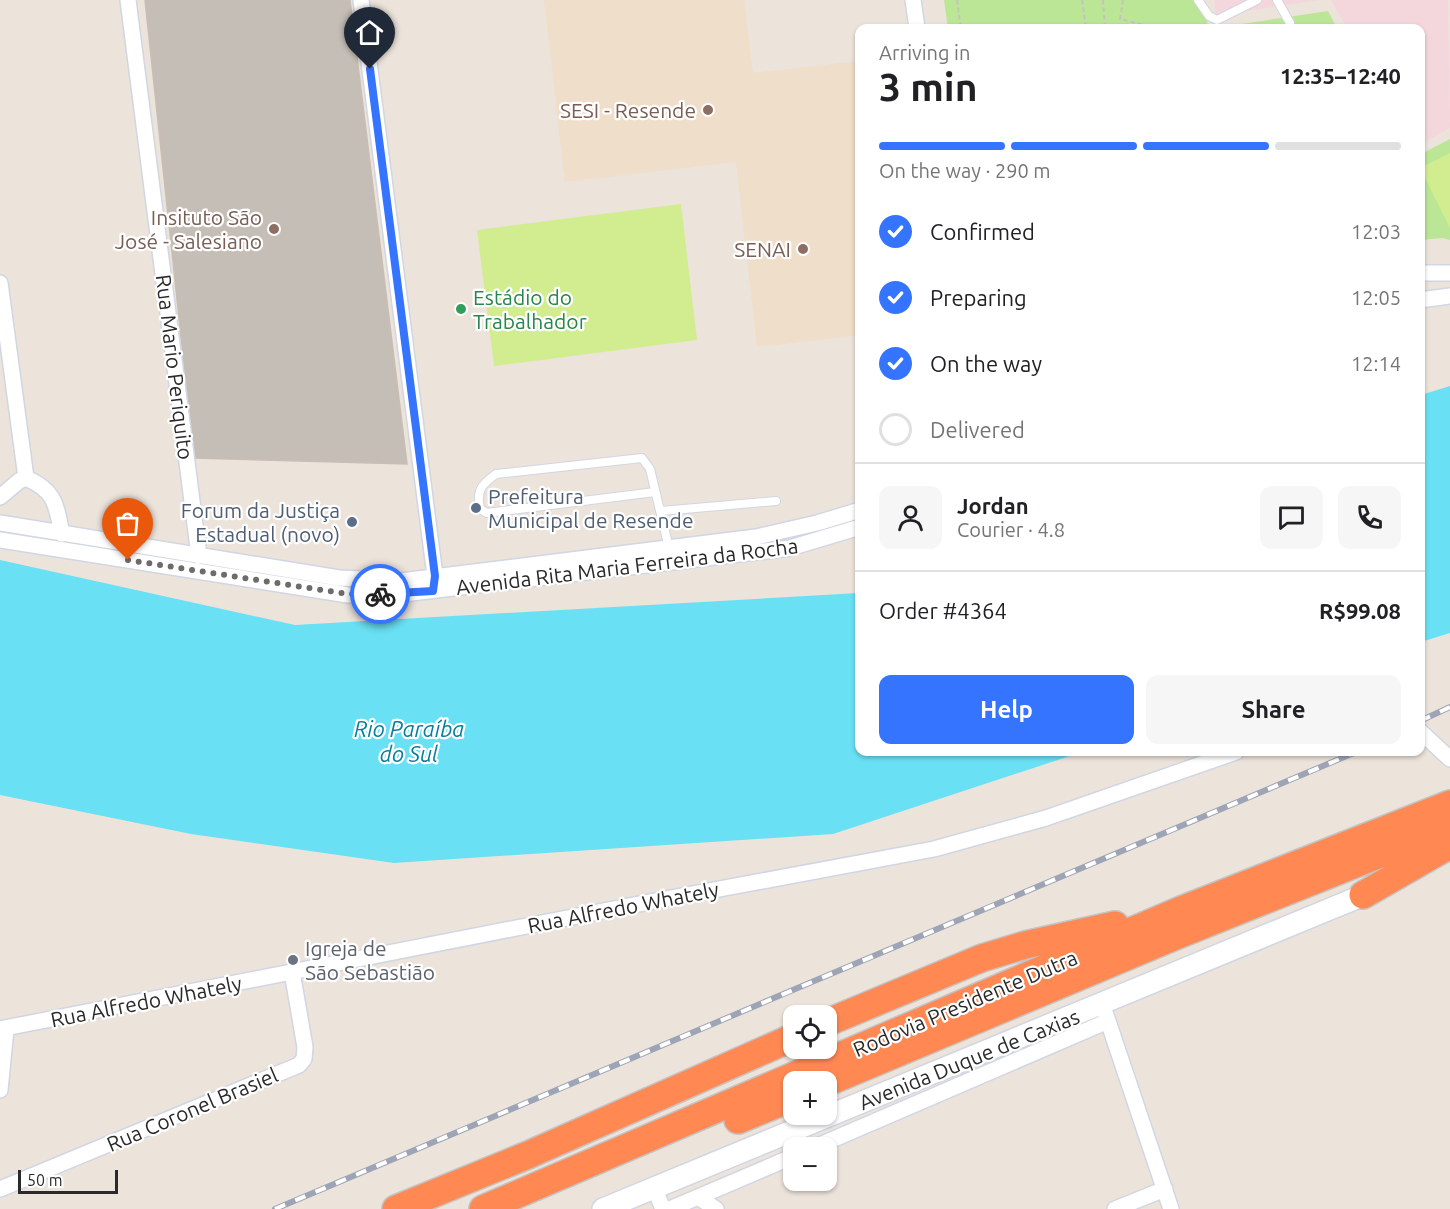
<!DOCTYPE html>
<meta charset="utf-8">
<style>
:root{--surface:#fff;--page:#f6f6f6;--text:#202124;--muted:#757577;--line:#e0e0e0;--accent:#3574ff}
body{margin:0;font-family:Ubuntu,sans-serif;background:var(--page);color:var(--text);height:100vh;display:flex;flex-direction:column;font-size:22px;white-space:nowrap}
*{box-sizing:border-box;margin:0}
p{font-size:20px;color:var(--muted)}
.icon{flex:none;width:33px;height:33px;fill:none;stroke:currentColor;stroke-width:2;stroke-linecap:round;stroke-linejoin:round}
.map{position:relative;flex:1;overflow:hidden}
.drawer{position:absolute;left:855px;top:24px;width:570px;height:732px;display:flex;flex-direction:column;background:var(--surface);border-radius:12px;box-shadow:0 2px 4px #0004}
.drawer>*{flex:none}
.buttons{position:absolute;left:783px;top:1005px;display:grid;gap:12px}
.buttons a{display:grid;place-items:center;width:54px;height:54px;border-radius:12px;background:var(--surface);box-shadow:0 2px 4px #0004;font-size:30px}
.scale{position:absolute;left:18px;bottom:15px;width:100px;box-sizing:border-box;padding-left:6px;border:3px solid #2a2a2a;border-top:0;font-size:16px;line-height:21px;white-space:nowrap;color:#2a2a2a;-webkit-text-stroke:4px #fff;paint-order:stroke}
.pin{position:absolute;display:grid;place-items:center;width:51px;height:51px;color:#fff;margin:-62px -26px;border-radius:50% 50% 50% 0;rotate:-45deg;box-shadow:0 0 6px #0007}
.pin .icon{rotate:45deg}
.courier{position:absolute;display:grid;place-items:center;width:60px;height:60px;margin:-30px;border:4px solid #3574ff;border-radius:50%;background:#fff;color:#222;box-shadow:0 2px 8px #0007}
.headline em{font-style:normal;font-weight:700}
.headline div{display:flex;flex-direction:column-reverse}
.headline{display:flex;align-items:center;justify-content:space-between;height:102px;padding:0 24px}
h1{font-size:39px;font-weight:700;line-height:45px}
.bar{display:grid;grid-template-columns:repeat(4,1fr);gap:9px 6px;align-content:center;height:72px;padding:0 24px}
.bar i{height:8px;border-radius:4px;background:var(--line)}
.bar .current{background:var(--accent)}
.bar p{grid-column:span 4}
.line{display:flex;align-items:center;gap:15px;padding:0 24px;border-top:2px solid var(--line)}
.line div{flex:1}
.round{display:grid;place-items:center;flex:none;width:63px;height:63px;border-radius:12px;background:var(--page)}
ol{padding:0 24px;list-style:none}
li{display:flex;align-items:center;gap:18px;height:66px}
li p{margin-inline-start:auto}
li .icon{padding:6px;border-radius:50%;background:var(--accent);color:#fff;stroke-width:4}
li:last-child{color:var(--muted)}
li i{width:33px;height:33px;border:3px solid var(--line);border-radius:50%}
.action{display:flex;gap:12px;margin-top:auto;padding:12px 24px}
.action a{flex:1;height:69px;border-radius:12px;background:var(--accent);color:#fff;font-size:24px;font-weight:700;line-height:69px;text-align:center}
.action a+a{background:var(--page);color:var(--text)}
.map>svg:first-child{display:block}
.education{fill:#efdec9}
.medical{fill:#f4d7dc}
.green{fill:#bae695}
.pitch{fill:#d1ed90}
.water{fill:#69e0f3}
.building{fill:#c4beb6;stroke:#c8beb4;stroke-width:1.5}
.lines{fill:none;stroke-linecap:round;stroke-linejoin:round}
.lane-casing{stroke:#d0d6e3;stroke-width:10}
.street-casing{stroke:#d0d6e3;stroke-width:18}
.secondary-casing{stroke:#d0d6e3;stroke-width:24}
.highway-casing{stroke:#c3c3c3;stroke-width:30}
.path{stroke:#c3c3c3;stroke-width:2;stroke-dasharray:4.5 3;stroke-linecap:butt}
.lane{stroke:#fff;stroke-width:8}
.street{stroke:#fff;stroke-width:15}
.secondary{stroke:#fff;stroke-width:21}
.highway{stroke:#ff8853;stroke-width:27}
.rail-casing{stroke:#9da4b5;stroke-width:6}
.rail{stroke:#fff;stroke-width:4;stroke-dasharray:11;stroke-linecap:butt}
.done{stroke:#6e6b68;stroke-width:6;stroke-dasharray:0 10.8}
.route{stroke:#3574ff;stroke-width:8}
.education-dot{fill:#8d6e63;stroke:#fff;stroke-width:2}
.leisure-dot{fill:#2e9e5b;stroke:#fff;stroke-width:2}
.service-dot{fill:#5c6f8a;stroke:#fff;stroke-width:2}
.worship-dot{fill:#6b7280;stroke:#fff;stroke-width:2}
.labels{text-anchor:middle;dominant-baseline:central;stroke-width:4.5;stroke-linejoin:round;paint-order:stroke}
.education-label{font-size:21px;fill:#785e54;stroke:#fff;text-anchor:end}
.leisure-label{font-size:21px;fill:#27864d;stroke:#fff;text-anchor:start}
.street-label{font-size:21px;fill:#2a2a2a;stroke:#fff}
.service-label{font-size:21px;fill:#4e5e75;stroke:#fff;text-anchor:start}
.worship-label{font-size:21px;fill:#5b616d;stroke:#fff;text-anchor:start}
.water-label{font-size:22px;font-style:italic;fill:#087e9f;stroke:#fff}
</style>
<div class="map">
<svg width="1450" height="1209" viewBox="0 0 1450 1209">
<rect width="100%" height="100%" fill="#ece3db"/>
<path class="education" d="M544,0H744L753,73L859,61V335L757,347L736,162L565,182Z"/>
<path class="medical" d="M1214,0H1319L1216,16Z
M1331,0H1448L1450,128L1421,144L1420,28H1347Z"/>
<path class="green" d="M944,0H1204L1208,28H948Z
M1328,11L1337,28H1215Z
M1450,139V240L1442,238L1421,240V154Z"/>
<path class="pitch" d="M1450,153V228L1420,168Z
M681,204L697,340L494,366L477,230Z"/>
<path class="water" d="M1450,386V633L1421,642V395Z
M0,560L295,625L859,593L860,752H1082L833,834L394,863L191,834L0,795Z"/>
<path class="building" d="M145,0H350L407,464L194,458Z"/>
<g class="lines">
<defs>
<path id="lane" d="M1198,0L1209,16L1217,20L1257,0
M1277,0L1290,23
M655,492L487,513L480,509C476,490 482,484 496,474L642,458L650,469L669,548
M661,511L776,501"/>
<path id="street" d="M128,0L199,556
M361,0L435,576L434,585
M913,0L917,28
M1420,273H1450
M0,283L26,478
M1420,300L1450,296
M0,497L19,481L26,478C56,491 56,505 62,534
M0,523L339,578L401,581L756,537L817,523L860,510
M0,540L348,595L403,594L790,548L860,527
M1421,732L1450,759
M1108,1021L1171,1209
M0,1029L644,903L934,849L1046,818L1236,752
M0,1090L6,1029
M813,1148L1108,1021L1102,1004
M654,1187L663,1209
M0,1189L299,1065L304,1059L305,1047L292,972
M698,1197L716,1209
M670,1209L794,1156
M1115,1209L1165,1189"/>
<path id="secondary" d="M603,1209L1376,890"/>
<path id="highway" d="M1363,895L1450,845
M826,1023L982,958L1025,945L1115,925
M826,1083L1178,935L1450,826
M738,1120L794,1097
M396,1209L528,1155L794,1037
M483,1209L1181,910L1450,804"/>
</defs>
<use href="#lane" class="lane-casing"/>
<use href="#street" class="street-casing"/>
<use href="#secondary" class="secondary-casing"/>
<use href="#highway" class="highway-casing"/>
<path class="path" d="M957,0L961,28
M1082,0L1086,28
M1103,0L1105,28
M1123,0L1120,19L1156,28"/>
<use href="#lane" class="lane"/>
<use href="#street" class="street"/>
<use href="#secondary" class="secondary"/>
<use href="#highway" class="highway"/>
<defs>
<path id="rail" d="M1420,721L1450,707
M275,1209L1356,752"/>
</defs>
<use href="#rail" class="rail-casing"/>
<use href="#rail" class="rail"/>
</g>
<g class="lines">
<path class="done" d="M128,560L348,594H380"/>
<path class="route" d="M370,69L435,576L433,591L380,594"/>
</g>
<g class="education-dot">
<circle cx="708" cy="110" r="6"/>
<circle cx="274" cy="229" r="6"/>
<circle cx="803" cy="249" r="6"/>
</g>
<circle class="leisure-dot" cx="461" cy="309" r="6"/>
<g class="service-dot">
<circle cx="476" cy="508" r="6"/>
<circle cx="352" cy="522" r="6"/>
</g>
<circle class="worship-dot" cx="293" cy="960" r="6"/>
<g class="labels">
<g class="education-label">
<text x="696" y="110">SESI - Resende</text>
<text x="262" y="217">Insituto São<tspan x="262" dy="24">José - Salesiano</tspan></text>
<text x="791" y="249">SENAI</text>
</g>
<g class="leisure-label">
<text x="473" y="297">Estádio do<tspan x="473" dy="24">Trabalhador</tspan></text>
</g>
<g class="street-label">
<text transform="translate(175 367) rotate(83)">Rua Mario Periquito</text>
<text transform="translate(627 566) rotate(-7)">Avenida Rita Maria Ferreira da Rocha</text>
<text transform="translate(623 907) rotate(-11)">Rua Alfredo Whately</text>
<text transform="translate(146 1001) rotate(-11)">Rua Alfredo Whately</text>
<text transform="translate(965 1003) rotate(-23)">Rodovia Presidente Dutra</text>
<text transform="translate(969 1059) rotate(-22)">Avenida Duque de Caxias</text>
<text transform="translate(192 1109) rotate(-23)">Rua Coronel Brasiel</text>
</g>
<g class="service-label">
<text x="488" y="496">Prefeitura<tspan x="488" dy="24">Municipal de Resende</tspan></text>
<text x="340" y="510" text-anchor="end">Forum da Justiça<tspan x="340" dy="24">Estadual (novo)</tspan></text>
</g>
<g class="worship-label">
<text x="305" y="948">Igreja de<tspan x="305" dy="24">São Sebastião</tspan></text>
</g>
<g class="water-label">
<text x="409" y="728">Rio Paraíba<tspan x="409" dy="25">do Sul</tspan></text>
</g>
</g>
</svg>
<div class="buttons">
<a><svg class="icon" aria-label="locate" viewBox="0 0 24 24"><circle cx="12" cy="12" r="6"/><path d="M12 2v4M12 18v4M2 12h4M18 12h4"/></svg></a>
<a>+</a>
<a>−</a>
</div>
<div class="scale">50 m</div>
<div class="pin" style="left:128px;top:560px;background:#ea580c"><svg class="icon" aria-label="bag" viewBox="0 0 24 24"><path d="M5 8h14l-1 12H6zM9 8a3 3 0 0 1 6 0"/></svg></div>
<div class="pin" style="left:370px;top:69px;background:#1f2937"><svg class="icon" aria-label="home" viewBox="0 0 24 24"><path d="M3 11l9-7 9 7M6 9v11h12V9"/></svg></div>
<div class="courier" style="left:380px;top:594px"><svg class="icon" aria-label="bike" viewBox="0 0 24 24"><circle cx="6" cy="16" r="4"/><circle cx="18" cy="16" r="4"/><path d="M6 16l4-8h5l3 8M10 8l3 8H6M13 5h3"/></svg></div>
<section class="drawer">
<div class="headline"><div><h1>3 min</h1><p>Arriving in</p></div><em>12:35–12:40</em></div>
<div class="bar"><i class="current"></i><i class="current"></i><i class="current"></i><i></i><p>On the way · 290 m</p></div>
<ol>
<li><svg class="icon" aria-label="check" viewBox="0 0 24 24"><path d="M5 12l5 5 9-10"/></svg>Confirmed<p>12:03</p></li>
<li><svg class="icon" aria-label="check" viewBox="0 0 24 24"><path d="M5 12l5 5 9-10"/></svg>Preparing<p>12:05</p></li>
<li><svg class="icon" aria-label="check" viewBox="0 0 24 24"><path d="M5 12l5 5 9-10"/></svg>On the way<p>12:14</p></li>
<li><i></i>Delivered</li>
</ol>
<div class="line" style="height:108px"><a class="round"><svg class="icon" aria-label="person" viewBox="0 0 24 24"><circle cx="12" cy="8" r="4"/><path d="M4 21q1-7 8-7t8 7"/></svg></a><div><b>Jordan</b><p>Courier · 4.8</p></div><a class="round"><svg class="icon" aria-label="chat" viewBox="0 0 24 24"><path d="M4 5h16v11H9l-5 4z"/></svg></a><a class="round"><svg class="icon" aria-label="phone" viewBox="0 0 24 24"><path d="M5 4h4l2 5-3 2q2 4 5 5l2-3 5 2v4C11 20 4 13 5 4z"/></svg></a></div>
<div class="line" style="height:78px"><div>Order #4364</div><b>R$99.08</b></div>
<div class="action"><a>Help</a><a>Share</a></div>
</section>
</div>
